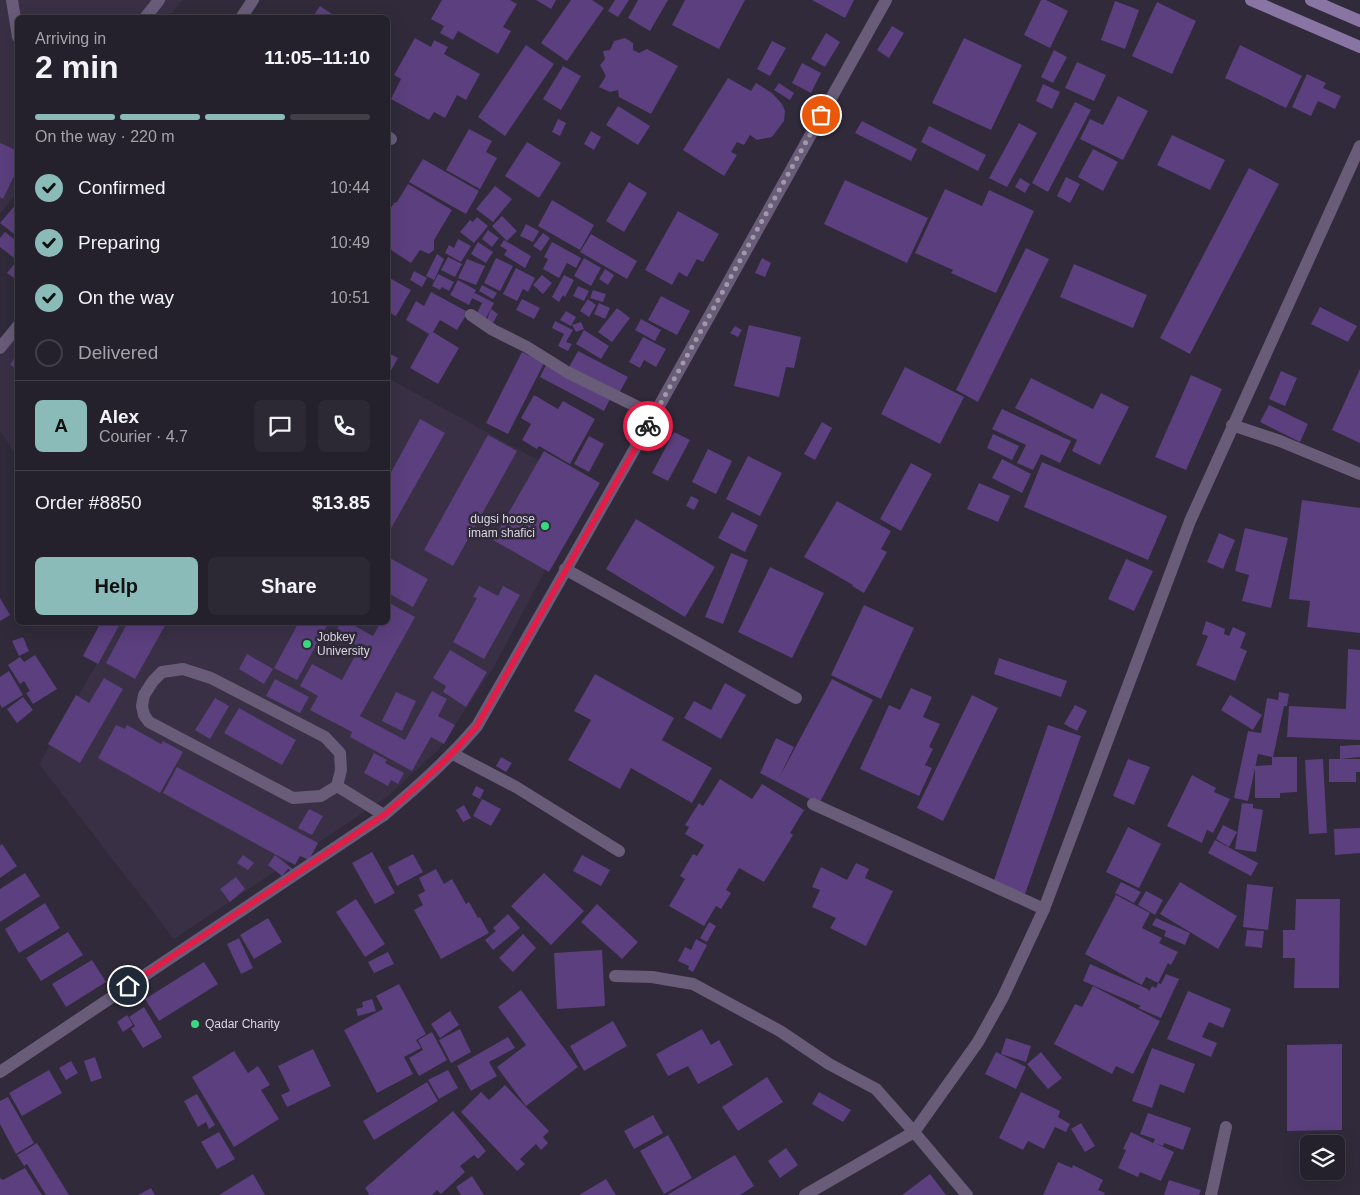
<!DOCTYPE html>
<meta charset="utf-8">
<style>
:root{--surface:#24202c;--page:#2c2834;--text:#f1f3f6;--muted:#a3a3a9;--line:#413e48;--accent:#8bbbb9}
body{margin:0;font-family:Helvetica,sans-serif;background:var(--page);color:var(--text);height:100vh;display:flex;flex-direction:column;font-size:19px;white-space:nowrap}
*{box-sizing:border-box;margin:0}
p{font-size:16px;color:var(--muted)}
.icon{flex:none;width:28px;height:28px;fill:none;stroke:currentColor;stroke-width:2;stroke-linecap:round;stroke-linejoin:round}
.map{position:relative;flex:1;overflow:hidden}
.drawer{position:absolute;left:15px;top:15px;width:375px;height:610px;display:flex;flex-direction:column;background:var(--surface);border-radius:8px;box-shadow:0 5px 20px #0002,0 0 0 1px var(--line)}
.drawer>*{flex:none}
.tools{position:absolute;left:1300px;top:1135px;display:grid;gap:10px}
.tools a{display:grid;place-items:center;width:45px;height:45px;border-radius:8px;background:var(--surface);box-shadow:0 5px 20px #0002,0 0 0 1px var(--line);font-size:25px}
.pin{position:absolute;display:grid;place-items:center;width:42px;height:42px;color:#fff;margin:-21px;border:2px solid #fff;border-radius:50%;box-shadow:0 1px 5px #0007}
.courier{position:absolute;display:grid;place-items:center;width:50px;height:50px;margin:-25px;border:4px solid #e11d48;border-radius:50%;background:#fff;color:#222;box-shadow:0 1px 6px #0007}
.head em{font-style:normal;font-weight:700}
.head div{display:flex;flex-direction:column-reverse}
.head{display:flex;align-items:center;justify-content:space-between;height:85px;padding:0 20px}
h1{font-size:32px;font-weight:700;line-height:38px}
.bar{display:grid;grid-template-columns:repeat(4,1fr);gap:8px 5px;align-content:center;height:60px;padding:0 20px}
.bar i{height:6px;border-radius:4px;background:var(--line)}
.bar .current{background:var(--accent)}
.bar p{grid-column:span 4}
.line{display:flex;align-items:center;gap:12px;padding:0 20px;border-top:1px solid var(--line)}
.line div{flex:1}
.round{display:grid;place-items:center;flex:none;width:52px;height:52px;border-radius:8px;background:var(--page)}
ol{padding:0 20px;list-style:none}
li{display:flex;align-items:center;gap:15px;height:55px}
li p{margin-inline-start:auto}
li .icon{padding:5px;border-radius:50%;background:var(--accent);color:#111;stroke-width:4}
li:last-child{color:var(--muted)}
li i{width:28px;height:28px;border:2px solid var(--line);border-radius:50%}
.button{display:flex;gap:10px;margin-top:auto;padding:10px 20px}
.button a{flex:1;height:58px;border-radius:8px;background:var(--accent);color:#111;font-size:20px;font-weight:700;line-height:58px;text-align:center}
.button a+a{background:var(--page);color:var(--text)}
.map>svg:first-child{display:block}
.built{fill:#393046}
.building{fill:#5b3f7e}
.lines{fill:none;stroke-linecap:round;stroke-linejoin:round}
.service{stroke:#685c79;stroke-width:12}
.minor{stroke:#685c79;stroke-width:12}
.secondary{stroke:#8875a3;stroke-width:12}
.done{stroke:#9e9aa7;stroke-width:5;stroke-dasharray:0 9}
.route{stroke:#e11d48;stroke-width:6}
.poi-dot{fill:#38d880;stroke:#302a3a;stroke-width:2}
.labels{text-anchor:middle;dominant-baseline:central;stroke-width:5;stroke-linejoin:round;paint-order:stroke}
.poi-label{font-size:12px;fill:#dad6e1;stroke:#302a3a;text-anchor:start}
</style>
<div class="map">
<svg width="1360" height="1195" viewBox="0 0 1360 1195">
<rect width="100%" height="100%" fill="#302a3a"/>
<path class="built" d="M0,0H183L168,17L18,18L17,193L0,214Z
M17,337V456L0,431V356Z
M388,378L589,488L495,665L438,750L388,796L174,939L39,764L120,623L388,622Z"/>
<path class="building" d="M442,0H510L517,4L503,27L511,31L498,54L458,31L453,40L440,33L444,26L431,19Z
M536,0H556L551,9Z
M571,0H592L604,8L567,61L541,43Z
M615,0H629L618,17L608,11Z
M638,0H668L650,31L628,18Z
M685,0H745L719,49L672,25Z
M812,0H854L845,18Z
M1041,0H1046L1068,11L1050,48L1024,35Z
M1115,1L1139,10L1125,49L1101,40Z
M1157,2L1196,21L1172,74L1132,56Z
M320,6L332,14L330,18H312Z
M892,26L904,33L889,58L877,50Z
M826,33L840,42L825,67L811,59Z
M415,38L431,47L434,40L448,47L444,54L480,74L466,100L457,95L445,118L434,112L429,120L391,99L401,79L394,75Z
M625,38L633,43V50L639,53L647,49L678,66L651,114L619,97L618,90L610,92L599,87L606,76L600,65L605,59L603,51L610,50L614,41Z
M964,38L1022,65L991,130L932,103Z
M772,41L786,48L770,76L757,69Z
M526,45L554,64L505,136L478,117Z
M1240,45L1302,76L1286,108L1225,78Z
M1054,50L1067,57L1053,83L1041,77Z
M1077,62L1106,75L1094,101L1065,88Z
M802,63L821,73L811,93L792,83Z
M563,66L581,76L561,110L543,99Z
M1307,74L1326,83L1323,88L1341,96L1335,109L1318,101L1311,116L1292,107Z
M728,78L751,91L756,83L772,93L782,104L785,111L784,121L772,137L757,140L750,135L744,145L737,142L731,152L737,155L724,176L683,150Z
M779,83L794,93L790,100L774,90Z
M1043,84L1060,92L1052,109L1036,101Z
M1118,96L1148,111L1123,160L1080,139L1090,119L1103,125Z
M1075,102L1091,110L1048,192L1032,183Z
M618,106L650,126L638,145L606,125Z
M558,119L566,123L560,136L552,132Z
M862,121L917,149L911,161L855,133Z
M1019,123L1037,133L1007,187L989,178Z
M929,126L986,155L978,171L921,142Z
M469,129L492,141L486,152L497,158L480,189L446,170Z
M591,131L601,137L594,150L584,144Z
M1172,135L1225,160L1210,190L1157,165Z
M527,142L561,163L539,198L505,176Z
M0,143L18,151V168L3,199L0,197Z
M1093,149L1118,162L1103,191L1078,177Z
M423,159L479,191L466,214L409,182Z
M1249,168L1279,184L1190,354L1160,338Z
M1066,177L1080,184L1070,203L1057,196Z
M1020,178L1030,184L1025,193L1015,187Z
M845,180L928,218L907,263L824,224Z
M629,182L647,193L624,232L606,221Z
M408,184L452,210L434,240V250L429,254L420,250L411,263L388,248V236L390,230L388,229V212L394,203L397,202Z
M495,186L512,199L493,222L476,209Z
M945,189L982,206L989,190L1034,211L996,293L951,273L953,270L915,253Z
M552,200L594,225L580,250L538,226Z
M18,202V237L0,223Z
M678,211L719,234L703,262L697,259L687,277L679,272L672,285L645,270Z
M502,216L517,231L507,241L492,226Z
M477,217L488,226L474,243L460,232L470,220L473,222Z
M526,224L539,231L533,242L520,236Z
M488,230L499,238L492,247L482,239Z
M5,232L18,242V261L0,247V238Z
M543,233L550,238L541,251L533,246Z
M591,234L637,261L627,279L580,252Z
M458,239L471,246L461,262L445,253L449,245L454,248Z
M504,240L531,256L525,268L504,255L507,250L500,246Z
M478,242L493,252L486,263L471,254Z
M552,242L581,258L576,268L567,263L559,278L543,269L548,259L544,257Z
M1026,248L1049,259L978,402L956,390Z
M437,254L444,259L434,280L426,276Z
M448,257L462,264L455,277L441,270Z
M496,258L513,266L500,291L484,283Z
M584,258L601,268L591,286L574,276Z
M762,258L771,263L765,277L755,273Z
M467,259L485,266L476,285L458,278Z
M15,263L18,264V281L7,273Z
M1074,264L1147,295L1133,328L1060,297Z
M516,268L535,278L528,292L523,289L517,301L503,294Z
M605,269L614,275L608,285L599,279Z
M414,271L427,278L422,287L410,280Z
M438,274L454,282L449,291L442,287L440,290L432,286Z
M542,275L552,283L543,294L533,285Z
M564,275L574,280L565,297L563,295L559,302L552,297Z
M388,277L411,290L396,316L388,312Z
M458,280L476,290L469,305L450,295Z
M482,285L497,293L493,299L479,291Z
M578,286L589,291L584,301L573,296Z
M593,290L606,294L603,302L590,298Z
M431,292L468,312L457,330L440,320L433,332L459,348L438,384L410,368L429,334L406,320L416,301L424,306Z
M475,293L494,303L486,318L477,313L482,303L472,298Z
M661,296L690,311L677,335L648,320Z
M522,299L540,308L534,319L516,310Z
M588,299L596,305L589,317L580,311Z
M599,303L610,308L605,319L594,314Z
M1320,307L1357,326L1348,342L1311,324Z
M617,308L630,318L612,342L598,332Z
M491,309L498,314L493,323L487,319Z
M566,311L576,317L571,326L560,320Z
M641,319L661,330L655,341L635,330Z
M555,321L573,330L566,342L572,344L568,351L558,346L564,334L552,328Z
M581,322L584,329L576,332L572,325Z
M749,325L801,337L794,368L786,367L779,397L734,386Z
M735,326L742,330L738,337L730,333Z
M584,330L609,346L601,359L576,344Z
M643,337L666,349L656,367L644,360L640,368L629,362Z
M578,351L628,377L619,393L569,367Z
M18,352V369L10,365Z
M522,352L544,363L508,434L486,423Z
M388,353L398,358L389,374L388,373Z
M546,365L610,399L604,411L540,377Z
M905,367L964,397L940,444L881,414Z
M1360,369V443L1332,430Z
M1281,371L1297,378L1285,406L1269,399Z
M1191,375L1222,389L1186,470L1155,457Z
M1031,378L1093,409L1101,393L1129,407L1100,465L1072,451L1077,440L1015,408Z
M534,395L558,409L563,401L595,419L570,464L539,446L537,449L522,440L531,424L521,418Z
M1269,405L1308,424L1300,442L1260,422Z
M1002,409L1071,441L1060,463L1041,454L1033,470L1017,463L1026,445L992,429Z
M420,419L445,433L389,532L388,531V478Z
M822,422L832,428L815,460L804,454Z
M674,432L690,440L668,481L652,473Z
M993,434L1019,446L1012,460L987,448Z
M488,435L517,451L453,566L424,550Z
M589,436L604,444L589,472L574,464Z
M708,449L732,461L716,494L692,482Z
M544,451L600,483L549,572L493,540Z
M748,456L782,473L760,516L726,499Z
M1002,459L1031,474L1022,493L992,478Z
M1042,462L1167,516L1148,560L1024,507Z
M911,463L932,474L901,531L880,519Z
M979,483L1010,496L998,522L967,509Z
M691,496L699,500L694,510L686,506Z
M1302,500L1360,508V633L1307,627L1310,601L1289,599Z
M837,501L891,531L881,549L887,552L864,593L852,586L853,585L804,557Z
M732,512L758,525L745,552L718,538Z
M636,519L715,567L685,617L606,569Z
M1245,528L1288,538L1271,608L1242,601L1249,575L1235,571Z
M1219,533L1235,540L1223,569L1207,562Z
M731,553L748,560L723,624L705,617Z
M388,557L428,579L413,607L388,593Z
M1126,559L1153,571L1134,611L1108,599Z
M770,567L824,593L792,658L738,632Z
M479,586L498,596L503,586L520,595L484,659L453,642L477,598L473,597Z
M0,598L10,615L0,621Z
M391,604L415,617L360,716L405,740L432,691L447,699L438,716L455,725L444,744L431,737L412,771L350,737L352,732L310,710L318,696L300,686L312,664L342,680L360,647L335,633L341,622H348L373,636L381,622H388V611Z
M864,605L914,628L881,699L831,675Z
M1206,621L1225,629L1224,634L1229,636L1233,627L1246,633L1240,648L1247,651L1235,681L1196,665L1208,636L1202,634Z
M101,622H121L98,664L83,656Z
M128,622H167L135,679L106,663Z
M299,622H329L297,680L274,668Z
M23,637L29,651L19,656L12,641Z
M1348,649L1360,650V740L1287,737L1289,706L1346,709Z
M450,650L487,672L466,707L443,692L446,686L433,678Z
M247,654L273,669L264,684L239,669Z
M35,655L57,689L33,704L26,693L30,691L24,681L20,684L8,665L20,657L24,662Z
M999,658L1067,681L1061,697L994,674Z
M9,671L23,695L2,708L0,704V677Z
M595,674L674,718L662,740L712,768L692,803L631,768L620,789L568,760L591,720L574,711Z
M104,678L123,689L80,763L48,744L76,695L89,703Z
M275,679L309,697L300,713L266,696Z
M832,679L873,700L819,804L760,773L776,738L794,747L779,778Z
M725,683L746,695L721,739L684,718L694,701L711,710Z
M911,688L932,697L923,717L940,724L929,747L933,749L925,765L932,768L919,796L860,769L889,705L900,710Z
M396,692L416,701L402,731L382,721Z
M1279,692L1289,694L1287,706H1284L1273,757H1297V792L1280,793V798H1255V766L1272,765V757L1258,754L1248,801L1234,798L1248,731L1261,733L1267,698L1278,700Z
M972,695L998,708L943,821L917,808Z
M1230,695L1262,715L1253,730L1221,710Z
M23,697L33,710L17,723L7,709Z
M215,698L229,706L210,739L195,730Z
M1075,705L1087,711L1077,731L1064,724Z
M239,708L296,740L282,765L224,733Z
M116,725L125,729L127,725L161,744L163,741L183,752L160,793L98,758Z
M1048,725L1081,736L1025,894L993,883Z
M1355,745H1360V757L1340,759V746Z
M374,753L387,760L385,763L404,773L398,784L391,780L388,786L364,773Z
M501,757L512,763L506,772L496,766Z
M1128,759L1150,767L1134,805L1113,796Z
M1323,759L1327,833L1309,834L1305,760Z
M1329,759H1360V772H1356V782H1329Z
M177,767L318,843L309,860L300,856L295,865L163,793Z
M1192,775L1216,788L1214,792L1230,799L1213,833L1207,830L1202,843L1167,826Z
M720,779L752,799L762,784L804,810L790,833L793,835L764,882L739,868L726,890L731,893L721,909L716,906L704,926L669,906L685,879L680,876L693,854L697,856L704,845L685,834L689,827L685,825L699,803L703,806Z
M476,786L484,790L480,799L472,795Z
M482,799L501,809L491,826L473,816Z
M1242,803L1253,804V808L1263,810L1256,852L1235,849Z
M464,805L471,818L463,822L456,810Z
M309,809L323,816L312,835L298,828Z
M1223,825L1237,832L1229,847L1216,839Z
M1128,827L1161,844L1139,888L1106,872Z
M1360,828V853L1335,855L1334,829Z
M1215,840L1258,863L1251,876L1208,853Z
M2,844L17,866L0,878V846Z
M372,852L395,893L375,904L352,863Z
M413,854L423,872L397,886L388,867Z
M243,855L254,863L248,870L237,863Z
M275,855L294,870L292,872L288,869L282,876L268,865Z
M582,855L610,870L601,886L573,871Z
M856,863L869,869L865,878L893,891L866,946L830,928L836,918L812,907L820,890L812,887L821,867L847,880Z
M436,869L444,884L452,879L466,904L469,902L478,918L480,917L489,933L441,959L414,910L423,905L418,895L425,891L419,878Z
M25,873L40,896L0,922V889Z
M544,873L584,911L551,945L511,906Z
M236,877L245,889L230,902L220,889Z
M1121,882L1141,892L1134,903L1115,893Z
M1180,882L1237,916L1218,949L1160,914Z
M1247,884L1273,887L1268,930L1243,927Z
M1146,891L1163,900L1155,915L1138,905Z
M1116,895L1150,913L1142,928L1162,938L1159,943L1178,952L1171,965L1168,963L1158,983L1146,977L1142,985L1085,954Z
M356,899L385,944L365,957L336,912Z
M1296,899H1340L1339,988H1294L1295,958H1283V930H1295Z
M45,903L60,928L19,953L5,929Z
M597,904L638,942L622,959L581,922Z
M508,914L520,928L493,950L485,940L496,931L493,928Z
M268,918L282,942L254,959L240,935Z
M1156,918L1190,933L1185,945L1164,936L1166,931L1152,925Z
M709,922L716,926L707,942L700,938Z
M1247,930L1264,931L1262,948L1245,946Z
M68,932L83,955L41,981L26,958Z
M523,934L536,948L513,972L499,958Z
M239,938L253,968L241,974L227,944Z
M696,939L707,945L693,972L688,969L689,966L678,961L685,947L691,950Z
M602,950L605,1006L557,1009L554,953Z
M388,952L394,964L374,973L368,962Z
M92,960L106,982L66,1007L52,984Z
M204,962L218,984L159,1021L145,999Z
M1090,964L1148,989L1149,991L1152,986L1156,988L1158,983L1161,984L1166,974L1179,979L1161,1018L1138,1008L1141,1006L1083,981Z
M399,984L426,1034L416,1040L421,1048L404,1057L413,1074L377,1093L344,1030L383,1009L376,996Z
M1093,986L1160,1021L1133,1074L1116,1066L1112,1074L1054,1044L1075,1004L1082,1007Z
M521,990L578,1067L526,1106L497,1067L526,1045L498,1007Z
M1188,991L1231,1009L1223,1028L1209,1022L1202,1037L1217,1043L1211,1057L1167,1039Z
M372,999L376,1011L358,1016L356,1009L363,1007L362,1002Z
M144,1007L162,1037L143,1048L131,1029L135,1026L129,1017Z
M450,1011L459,1025L440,1038L431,1024Z
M127,1015L133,1025L123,1032L117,1022Z
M613,1021L627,1046L584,1071L570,1046Z
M460,1029L471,1052L451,1063L439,1040Z
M702,1029L711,1045L719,1040L733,1065L698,1084L688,1066L668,1076L656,1054Z
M432,1032L447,1060L419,1076L409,1058L423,1050L418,1040Z
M508,1037L515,1048L489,1062L497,1076L471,1091L457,1066Z
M1006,1038L1031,1046L1026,1062L1001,1054Z
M1342,1044V1130L1287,1131V1045Z
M1152,1048L1195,1064L1184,1093L1160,1084L1152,1108L1132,1101Z
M313,1049L331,1086L287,1107L281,1095L290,1091L278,1066Z
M234,1051L248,1073L258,1066L270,1085L261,1090L279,1119L234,1147L192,1077Z
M996,1052L1026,1067L1016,1089L985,1074Z
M1041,1052L1062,1078L1048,1089L1027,1064Z
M95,1057L102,1078L91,1082L84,1061Z
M71,1061L78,1073L66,1080L59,1068Z
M49,1070L62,1093L22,1116L9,1093Z
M448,1070L458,1088L439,1099L428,1080Z
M767,1077L783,1102L738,1131L722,1107Z
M427,1082L438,1101L374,1140L363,1121Z
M505,1085L549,1131L543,1137L548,1143L541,1150L536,1144L520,1159L525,1164L517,1171L461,1112L481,1092L489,1100Z
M819,1092L851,1110L843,1122L812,1104Z
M1021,1092L1060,1111L1058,1117L1070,1124L1066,1132L1055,1127L1044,1149L1028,1141L1023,1150L999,1138Z
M197,1094L215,1125L209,1129L206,1122L198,1127L184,1101Z
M8,1097L34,1143L16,1154L0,1124V1101Z
M453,1111L486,1151L478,1159L474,1155L460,1166L465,1172L441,1194L437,1190L432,1195H368L369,1194L365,1188Z
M1148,1113L1191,1128L1183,1150L1164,1143L1163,1146L1155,1143L1174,1152L1161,1181L1140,1172L1138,1177L1118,1168L1126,1150L1123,1149L1131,1132L1153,1143L1155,1139L1140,1134Z
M653,1115L663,1133L634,1149L624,1131Z
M1081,1123L1095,1146L1085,1152L1071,1129Z
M219,1132L235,1159L217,1169L201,1142Z
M668,1135L692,1178L664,1194L640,1151Z
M37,1143L69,1195H46L27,1164L24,1166L17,1155Z
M786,1148L798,1165L780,1178L768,1161Z
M735,1155L754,1186L740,1195H667Z
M1058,1162L1072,1168L1073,1165L1103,1180L1098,1190L1105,1193L1104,1195H1043Z
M25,1168L42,1195H0V1178L3,1180Z
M253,1174L265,1195H219L240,1182Z
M930,1174L946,1195H902Z
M472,1176L484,1195H461L456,1187Z
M606,1179L616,1195H579Z
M1169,1180L1201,1190L1199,1195H1164Z
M151,1188L155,1195H138Z"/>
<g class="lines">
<path class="service" d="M12,0L18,37
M145,18L159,0
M388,137L391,139
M471,315L493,330L527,347L567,372L654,415
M453,754L516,787L619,851
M337,786L341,770L340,753L325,737L211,678L183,669L162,672L153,681L144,695L142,706L144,715L149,722L293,798L321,796L337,786L384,815
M813,804L1044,909
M615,976L652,977L693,984L780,1031L829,1064L876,1089L914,1132"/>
<path class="minor" d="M241,18L253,0
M0,348L18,326
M1232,425L1280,441L1360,474
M565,569L796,698
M0,1072L384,815C417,787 449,759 477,726L654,415L886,0
M914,1132L967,1195
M805,1195L914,1132L978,1042L1003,997L1044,909L1190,521L1360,146
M1211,1195L1226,1127"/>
<path class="secondary" d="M1251,0L1360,47
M1311,0L1360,21"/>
</g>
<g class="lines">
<path class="done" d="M648,426L821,115"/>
<path class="route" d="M128,986L384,815C417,787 449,759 477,726L648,426"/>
</g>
<g class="poi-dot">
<circle cx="545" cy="526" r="5"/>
<circle cx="307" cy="644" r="5"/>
<circle cx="195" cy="1024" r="5"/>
</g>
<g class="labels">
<g class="poi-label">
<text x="535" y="519" text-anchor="end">dugsi hoose<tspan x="535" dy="14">imam shafici</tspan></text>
<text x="317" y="637">Jobkey<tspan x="317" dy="14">University</tspan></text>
<text x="205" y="1024">Qadar Charity</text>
</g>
</g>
</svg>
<div class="tools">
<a><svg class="icon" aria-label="layers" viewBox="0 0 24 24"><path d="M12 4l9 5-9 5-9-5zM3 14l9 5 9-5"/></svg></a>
</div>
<div class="pin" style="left:821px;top:115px;background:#ea580c"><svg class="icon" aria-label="bag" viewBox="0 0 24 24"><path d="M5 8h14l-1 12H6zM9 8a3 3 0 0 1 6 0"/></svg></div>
<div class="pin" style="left:128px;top:986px;background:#1f2937"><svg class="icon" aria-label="home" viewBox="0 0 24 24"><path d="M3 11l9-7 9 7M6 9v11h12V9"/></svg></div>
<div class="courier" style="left:648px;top:426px"><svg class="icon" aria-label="bike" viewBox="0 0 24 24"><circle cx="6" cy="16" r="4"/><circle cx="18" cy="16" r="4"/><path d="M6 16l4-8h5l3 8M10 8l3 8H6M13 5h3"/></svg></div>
<section class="drawer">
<div class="head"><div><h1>2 min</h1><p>Arriving in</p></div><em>11:05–11:10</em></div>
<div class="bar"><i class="current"></i><i class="current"></i><i class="current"></i><i></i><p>On the way · 220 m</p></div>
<ol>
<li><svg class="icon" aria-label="check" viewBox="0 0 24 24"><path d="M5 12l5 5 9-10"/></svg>Confirmed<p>10:44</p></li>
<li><svg class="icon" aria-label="check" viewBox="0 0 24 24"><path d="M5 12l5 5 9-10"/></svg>Preparing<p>10:49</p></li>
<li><svg class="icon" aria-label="check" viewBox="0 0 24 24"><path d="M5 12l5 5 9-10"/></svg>On the way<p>10:51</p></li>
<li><i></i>Delivered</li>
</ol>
<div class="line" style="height:90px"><b class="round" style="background:var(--accent);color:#111">A</b><div><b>Alex</b><p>Courier · 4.7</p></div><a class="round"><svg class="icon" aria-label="chat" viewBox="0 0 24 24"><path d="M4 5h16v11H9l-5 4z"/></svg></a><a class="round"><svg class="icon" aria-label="phone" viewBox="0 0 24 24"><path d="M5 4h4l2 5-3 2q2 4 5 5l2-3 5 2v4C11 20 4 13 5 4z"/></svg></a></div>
<div class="line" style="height:65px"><div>Order #8850</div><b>$13.85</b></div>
<div class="button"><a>Help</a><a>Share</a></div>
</section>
</div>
